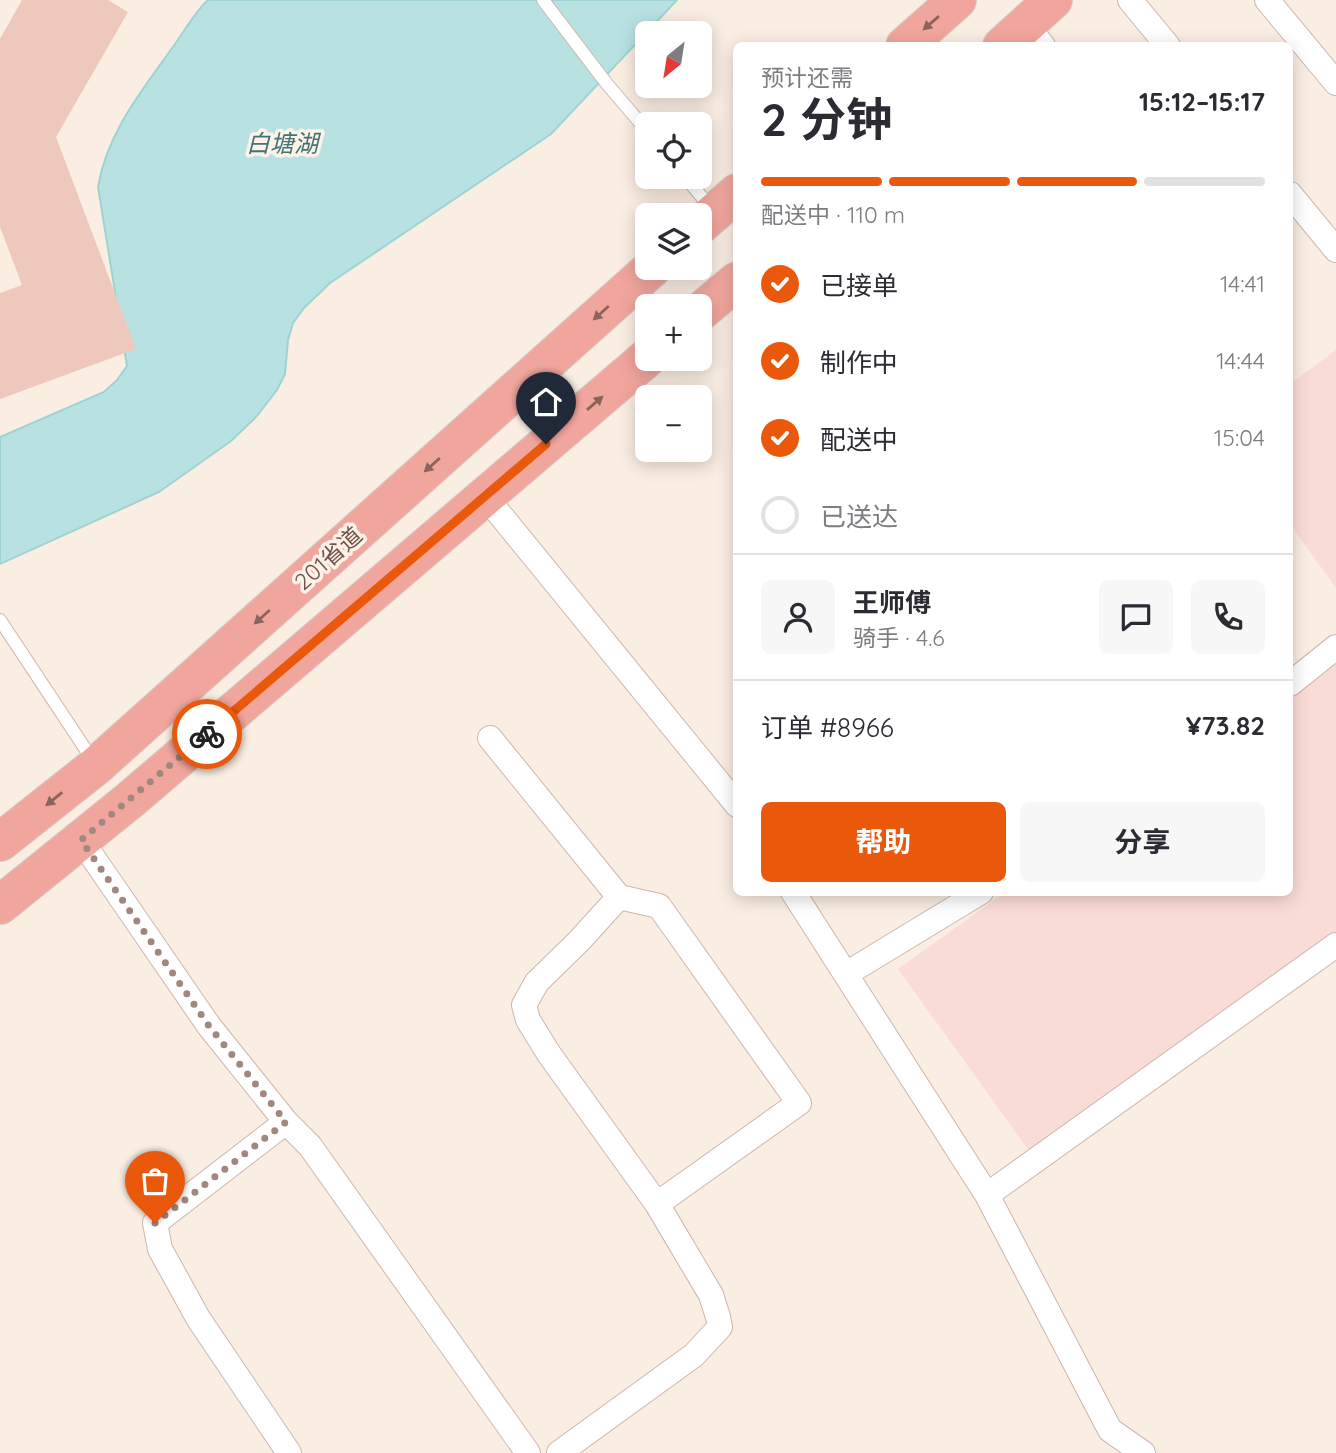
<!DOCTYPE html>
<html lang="zh">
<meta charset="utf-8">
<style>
:root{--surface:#fff;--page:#f7f7f7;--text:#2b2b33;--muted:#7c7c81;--line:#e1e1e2;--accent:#ea580c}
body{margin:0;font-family:Quicksand,"Noto Sans SC",sans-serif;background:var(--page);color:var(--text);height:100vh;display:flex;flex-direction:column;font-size:26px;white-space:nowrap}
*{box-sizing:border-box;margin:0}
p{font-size:23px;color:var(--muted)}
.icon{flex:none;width:38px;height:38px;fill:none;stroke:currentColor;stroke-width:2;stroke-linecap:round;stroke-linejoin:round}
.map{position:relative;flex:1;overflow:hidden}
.side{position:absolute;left:733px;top:42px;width:560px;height:854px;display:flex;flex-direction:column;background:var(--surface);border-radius:10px;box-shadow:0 4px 18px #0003}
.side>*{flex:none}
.needle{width:46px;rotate:210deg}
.tools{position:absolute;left:635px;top:21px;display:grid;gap:14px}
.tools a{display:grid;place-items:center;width:77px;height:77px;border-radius:10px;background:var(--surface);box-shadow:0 4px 18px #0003;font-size:35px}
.pin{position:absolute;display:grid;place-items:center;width:60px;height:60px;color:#fff;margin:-72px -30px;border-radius:50% 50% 50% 0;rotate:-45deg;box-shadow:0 0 7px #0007}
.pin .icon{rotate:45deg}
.courier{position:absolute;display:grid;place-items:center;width:70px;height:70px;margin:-35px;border:5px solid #ea580c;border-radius:50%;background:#fff;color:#222;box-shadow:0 2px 9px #0007}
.head em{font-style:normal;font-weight:700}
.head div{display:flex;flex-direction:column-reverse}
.head{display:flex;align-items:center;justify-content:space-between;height:119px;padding:0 28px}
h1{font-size:46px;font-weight:700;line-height:52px}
.bar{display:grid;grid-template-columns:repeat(4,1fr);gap:10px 7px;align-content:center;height:84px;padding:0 28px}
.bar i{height:9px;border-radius:5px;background:var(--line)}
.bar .current{background:var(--accent)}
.bar p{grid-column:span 4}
.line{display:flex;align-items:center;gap:18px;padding:0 28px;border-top:2px solid var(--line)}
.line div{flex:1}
.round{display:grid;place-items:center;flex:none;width:74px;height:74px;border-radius:10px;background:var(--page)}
ol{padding:0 28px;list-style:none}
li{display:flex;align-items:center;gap:21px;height:77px}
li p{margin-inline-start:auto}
li .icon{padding:7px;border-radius:50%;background:var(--accent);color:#fff;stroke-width:4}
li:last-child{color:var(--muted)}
li i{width:38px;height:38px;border:4px solid var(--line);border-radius:50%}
.primary-button{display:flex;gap:14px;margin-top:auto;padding:14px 28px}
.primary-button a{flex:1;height:80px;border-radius:10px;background:var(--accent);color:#fff;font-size:28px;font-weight:700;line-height:80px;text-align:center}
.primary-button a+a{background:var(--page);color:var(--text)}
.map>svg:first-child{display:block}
.commercial{fill:#fadcd6}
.water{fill:#b8e2e2;stroke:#9fd3d3;stroke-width:2}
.building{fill:#eec8bc}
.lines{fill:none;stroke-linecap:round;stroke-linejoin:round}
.lane-casing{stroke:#cdb6ad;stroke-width:14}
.street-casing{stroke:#cdb6ad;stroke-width:26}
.highway-casing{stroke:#d4cbc9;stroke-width:40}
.lane{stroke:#fff;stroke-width:12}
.street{stroke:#fff;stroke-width:24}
.highway{stroke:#f1a69d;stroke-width:38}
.oneway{fill:#8a635b}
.done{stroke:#a0887f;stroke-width:7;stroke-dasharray:0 12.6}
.route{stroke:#ea580c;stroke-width:9}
.labels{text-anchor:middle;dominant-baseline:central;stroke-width:7;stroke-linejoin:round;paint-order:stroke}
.street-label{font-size:23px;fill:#70524a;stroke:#fef2e8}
.water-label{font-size:24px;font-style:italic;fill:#407475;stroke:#fef2e8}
</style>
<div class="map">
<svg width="1336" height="1453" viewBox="0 0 1336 1453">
<rect width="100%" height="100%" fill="#faede2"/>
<path class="commercial" d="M1336,350V588L1290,524V384Z
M1336,655V937L1032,1155L898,969L1004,893L1290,892V688Z"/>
<path class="water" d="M208,0H677L551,134L330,283L304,308L293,323L288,340L285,374L277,390L256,417L231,441L159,492L0,564V437L104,392L117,380L127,366L98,187C107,132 144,88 175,44C185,30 195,12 208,0Z"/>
<path class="building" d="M22,0H108L128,12L56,137L136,349L0,399V293L22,285L0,227V39Z"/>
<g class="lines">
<defs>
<path id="lane" d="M543,0L607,84L648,132
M685,177L712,209
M0,620L94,762"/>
<path id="street" d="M1130,0L1168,46
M1267,0L1336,83
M1026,24L1043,46
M1290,194L1336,250
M485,496L737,805
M1290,684L1336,647
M490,738L619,897L659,906L799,1103L657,1204
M81,840L209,1026L286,1122L310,1146L528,1453
M793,892L987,1195L1110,1430L1143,1453
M846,974L981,892
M286,1122L155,1223L160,1249L198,1318L289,1453
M987,1195L1336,945
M559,1453L694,1355L720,1327L718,1317L711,1295L657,1204L549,1054L528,1020L524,1005L537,982L579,941L619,897"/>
<path id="highway" d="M905,46L957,0
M1002,46L1053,0
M700,225L737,193
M700,312L737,281
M0,842L96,766L652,268
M0,905L130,800L648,357"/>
</defs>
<use href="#lane" class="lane-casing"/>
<use href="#street" class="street-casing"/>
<use href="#highway" class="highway-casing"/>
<use href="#lane" class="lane"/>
<use href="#street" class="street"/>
<use href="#highway" class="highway"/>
</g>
<defs><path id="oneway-solid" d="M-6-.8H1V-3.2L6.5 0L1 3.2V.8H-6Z" transform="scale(1.75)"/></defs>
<g class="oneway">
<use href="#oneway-solid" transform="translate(931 23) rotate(139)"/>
<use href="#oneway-solid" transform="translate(601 313) rotate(138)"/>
<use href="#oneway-solid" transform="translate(595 403) rotate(-41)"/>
<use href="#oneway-solid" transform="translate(432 465) rotate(138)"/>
<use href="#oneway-solid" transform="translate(262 617) rotate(138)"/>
<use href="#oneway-solid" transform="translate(54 799) rotate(141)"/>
</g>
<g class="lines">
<path class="done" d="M155,1223L286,1122L209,1026L81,840L207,734"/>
<path class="route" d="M207,734L546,444"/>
</g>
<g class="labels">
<g class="street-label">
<text transform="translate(328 558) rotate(-42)">201省道</text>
</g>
<g class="water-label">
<text x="282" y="143">白塘湖</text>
</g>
</g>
</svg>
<div class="tools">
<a><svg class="needle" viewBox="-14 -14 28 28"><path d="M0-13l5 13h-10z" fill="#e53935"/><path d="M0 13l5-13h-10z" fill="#7c7c81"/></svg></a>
<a><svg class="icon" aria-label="locate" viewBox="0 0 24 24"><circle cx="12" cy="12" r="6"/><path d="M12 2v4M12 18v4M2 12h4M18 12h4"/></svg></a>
<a><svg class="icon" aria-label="layers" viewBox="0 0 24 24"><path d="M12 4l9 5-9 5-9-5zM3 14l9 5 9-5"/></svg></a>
<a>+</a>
<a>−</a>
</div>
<div class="pin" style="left:155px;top:1223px;background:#ea580c"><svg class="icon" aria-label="bag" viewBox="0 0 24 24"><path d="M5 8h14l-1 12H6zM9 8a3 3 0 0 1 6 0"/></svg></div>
<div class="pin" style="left:546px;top:444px;background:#1f2937"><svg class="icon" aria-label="home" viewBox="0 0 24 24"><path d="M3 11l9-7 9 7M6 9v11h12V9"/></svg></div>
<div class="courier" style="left:207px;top:734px"><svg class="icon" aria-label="bike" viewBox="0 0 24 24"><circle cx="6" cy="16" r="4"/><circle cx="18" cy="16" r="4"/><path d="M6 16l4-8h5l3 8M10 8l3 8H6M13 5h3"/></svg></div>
<section class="side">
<div class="head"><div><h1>2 分钟</h1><p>预计还需</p></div><em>15:12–15:17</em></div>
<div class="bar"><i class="current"></i><i class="current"></i><i class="current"></i><i></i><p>配送中 · 110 m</p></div>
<ol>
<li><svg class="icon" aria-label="check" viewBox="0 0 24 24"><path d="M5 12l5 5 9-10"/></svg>已接单<p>14:41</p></li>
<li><svg class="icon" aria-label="check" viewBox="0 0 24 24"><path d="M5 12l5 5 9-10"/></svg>制作中<p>14:44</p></li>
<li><svg class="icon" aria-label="check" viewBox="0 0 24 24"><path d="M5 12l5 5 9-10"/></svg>配送中<p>15:04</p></li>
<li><i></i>已送达</li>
</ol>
<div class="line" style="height:126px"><a class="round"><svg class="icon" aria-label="person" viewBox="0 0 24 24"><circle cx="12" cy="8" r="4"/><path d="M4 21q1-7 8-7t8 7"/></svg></a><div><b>王师傅</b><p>骑手 · 4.6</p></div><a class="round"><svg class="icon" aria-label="chat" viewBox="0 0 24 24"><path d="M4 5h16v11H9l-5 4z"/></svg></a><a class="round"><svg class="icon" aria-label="phone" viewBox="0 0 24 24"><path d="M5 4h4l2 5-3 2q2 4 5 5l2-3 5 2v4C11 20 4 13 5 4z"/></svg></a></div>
<div class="line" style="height:91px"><div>订单 #8966</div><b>¥73.82</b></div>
<div class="primary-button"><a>帮助</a><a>分享</a></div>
</section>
</div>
